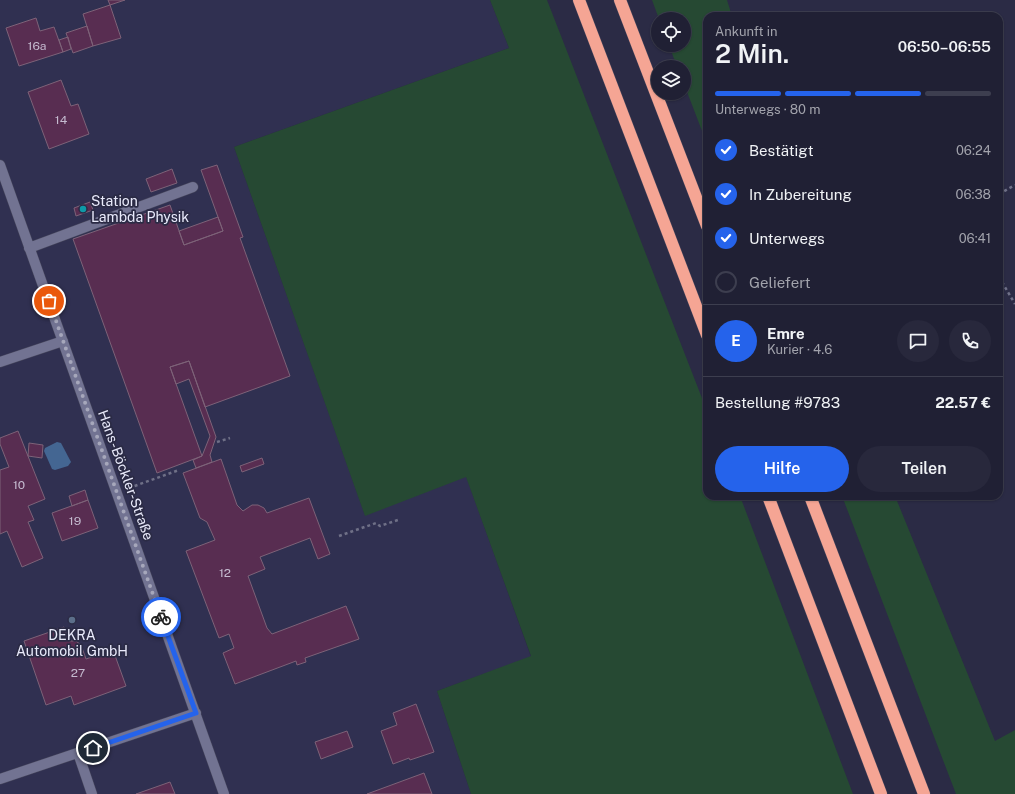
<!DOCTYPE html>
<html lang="de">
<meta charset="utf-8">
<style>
:root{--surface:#202034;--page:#28283c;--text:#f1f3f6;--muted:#a2a3ac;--line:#3d3e4f;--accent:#2563eb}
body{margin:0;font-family:"Public Sans",sans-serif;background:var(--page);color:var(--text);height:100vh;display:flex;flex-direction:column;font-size:15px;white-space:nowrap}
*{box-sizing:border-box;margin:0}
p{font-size:13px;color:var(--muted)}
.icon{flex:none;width:22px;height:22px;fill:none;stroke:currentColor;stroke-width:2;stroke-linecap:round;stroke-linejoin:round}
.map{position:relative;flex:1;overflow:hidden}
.sheet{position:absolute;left:703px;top:12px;width:300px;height:488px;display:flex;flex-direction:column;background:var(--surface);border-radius:12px;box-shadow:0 1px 3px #0004,0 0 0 1px var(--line)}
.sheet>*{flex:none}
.buttons{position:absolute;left:651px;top:12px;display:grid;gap:8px}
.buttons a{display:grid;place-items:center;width:40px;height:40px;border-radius:50%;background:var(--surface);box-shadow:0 1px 3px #0004,0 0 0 1px var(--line);font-size:20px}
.pin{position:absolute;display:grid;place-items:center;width:34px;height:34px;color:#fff;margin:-17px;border:2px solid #fff;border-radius:50%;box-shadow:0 1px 4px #0007}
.courier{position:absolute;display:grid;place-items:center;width:40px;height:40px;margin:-20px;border:3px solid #2563eb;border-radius:50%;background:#fff;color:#222;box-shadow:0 1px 5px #0007}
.summary em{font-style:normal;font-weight:600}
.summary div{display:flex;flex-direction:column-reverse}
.summary{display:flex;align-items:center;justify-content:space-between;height:68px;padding:0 12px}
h1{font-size:26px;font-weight:600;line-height:30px}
.bar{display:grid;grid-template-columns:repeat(4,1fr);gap:6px 4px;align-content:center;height:48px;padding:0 12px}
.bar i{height:5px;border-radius:3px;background:var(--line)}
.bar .selected{background:var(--accent)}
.bar p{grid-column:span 4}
.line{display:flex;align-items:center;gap:10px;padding:0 12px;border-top:1px solid var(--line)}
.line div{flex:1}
.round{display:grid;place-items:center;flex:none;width:42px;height:42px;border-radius:21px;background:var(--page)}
ol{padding:0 12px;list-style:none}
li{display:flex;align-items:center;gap:12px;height:44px}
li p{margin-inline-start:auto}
li .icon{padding:4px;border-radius:50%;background:var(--accent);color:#fff;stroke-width:4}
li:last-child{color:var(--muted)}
li i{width:22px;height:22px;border:2px solid var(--line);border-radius:50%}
.primary-button{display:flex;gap:8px;margin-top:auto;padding:8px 12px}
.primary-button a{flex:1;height:46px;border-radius:24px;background:var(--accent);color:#fff;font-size:16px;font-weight:600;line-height:46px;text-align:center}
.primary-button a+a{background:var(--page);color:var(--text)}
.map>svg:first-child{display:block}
.built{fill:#303051}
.green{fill:#264933}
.water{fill:#446692}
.building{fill:#582d51;stroke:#7d6278}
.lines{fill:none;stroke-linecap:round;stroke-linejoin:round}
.minor-casing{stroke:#47475d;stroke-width:11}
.highway-casing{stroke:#47475d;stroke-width:13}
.path{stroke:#6f7087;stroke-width:2.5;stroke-dasharray:3 3;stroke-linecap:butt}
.minor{stroke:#727392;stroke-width:10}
.highway{stroke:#f5a594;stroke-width:12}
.done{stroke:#a6a7bb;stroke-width:4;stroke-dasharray:0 7.2}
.route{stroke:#2563eb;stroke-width:5}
.culture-dot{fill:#0f9aa8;stroke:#2b2b45;stroke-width:1.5}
.service-dot{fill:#5c6f8a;stroke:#2b2b45;stroke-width:1.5}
.labels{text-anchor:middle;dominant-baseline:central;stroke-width:3.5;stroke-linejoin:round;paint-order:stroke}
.number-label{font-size:12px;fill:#c5bbd0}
.poi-label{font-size:14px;fill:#e9eafb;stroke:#2b2b45;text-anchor:start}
.street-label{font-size:14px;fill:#e9eafb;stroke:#2b2b45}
</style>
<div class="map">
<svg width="1015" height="794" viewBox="0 0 1015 794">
<rect width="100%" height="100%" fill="#2b2b45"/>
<path class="built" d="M0,0H490L509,48L234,147L365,515L466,476L531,657L437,691L471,794H0Z"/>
<path class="green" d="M490,0H547L707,411V496H740L853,794H471L437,691L531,656L466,477L365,516L234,147L509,48Z
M652,0H727L732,16H707V144L684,84V67H677L669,45H684V19H659Z
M842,496H895L995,741L1015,730V794H956Z"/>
<path class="water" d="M57,442L61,443L71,462L68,466L55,470L52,469L44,451L45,448Z"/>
<path class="building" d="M108,0H125L110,5Z
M110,5L121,38L93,46L83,14Z
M36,18L40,31L54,27L63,52L19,66L6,28Z
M87,26L93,46L73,53L66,33Z
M68,37L71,49L63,52L59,40Z
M61,80L71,106L78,104L89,134L49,149L28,92Z
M217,165L243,237L240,238L290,376L205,407L189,361L170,367L202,456L157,473L73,239L170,205L184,245L223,231L201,170Z
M172,169L177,183L151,192L146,179Z
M90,202L93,210L76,216L74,208Z
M218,217L223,231L184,245L179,231Z
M189,361L216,437L210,455L212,462L196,468L193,460L202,456L210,436L189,379L176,384L170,367Z
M18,431L45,499L28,506L34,520L28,522L43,558L22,567L7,531L0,534V470L9,467L0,444V438Z
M29,443L43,445L42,458L28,456Z
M262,458L264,464L242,472L240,466Z
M221,459L237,505L243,511L252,505H258L264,508L267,513L309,498L330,554L318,559L310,538L260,557L265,569L248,576L267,628L272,634L346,606L359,639L305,658L306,662L297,665L296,661L235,684L223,653L234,648L229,634L219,638L186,551L215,540L207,522L200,518L183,473Z
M85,490L88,500L72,506L69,496Z
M88,500L98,528L62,541L52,513Z
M64,627L69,641H76L81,645L86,659L113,650L126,686L74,705L71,696L46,705L24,641Z
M416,704L434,752L410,760L409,758L393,764L381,731L397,725L393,713Z
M347,731L353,747L321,759L315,742Z
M424,773L432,794H367Z
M170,782L175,794H136Z"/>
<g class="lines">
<defs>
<path id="minor" d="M0,165L224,794
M29,248L193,187
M0,362L63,341
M78,753L92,794
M0,779L196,713"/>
<path id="highway" d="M579,0L707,335
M620,0L707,226
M768,496L881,794
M810,496L924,794"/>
</defs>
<use href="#minor" class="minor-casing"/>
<use href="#highway" class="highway-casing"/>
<path class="path" d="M999,194L1015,185
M999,277L1015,304
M217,442L230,438
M129,488L179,470
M339,536L376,523L380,526L398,520"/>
<use href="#minor" class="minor"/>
<use href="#highway" class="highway"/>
</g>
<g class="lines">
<path class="done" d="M49,301L161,617"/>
<path class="route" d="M93,748L196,713L161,617"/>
</g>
<circle class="culture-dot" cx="83" cy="209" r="4"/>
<circle class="service-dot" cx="72" cy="620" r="4"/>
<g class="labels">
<g class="number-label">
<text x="37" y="46">16a</text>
<text x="61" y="120">14</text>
<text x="19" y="485">10</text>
<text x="75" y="521">19</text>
<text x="225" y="573">12</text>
<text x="78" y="673">27</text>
</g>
<g class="poi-label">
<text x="91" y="201">Station<tspan x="91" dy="16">Lambda Physik</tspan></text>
<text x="72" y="635" text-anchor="middle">DEKRA<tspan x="72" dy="16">Automobil GmbH</tspan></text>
</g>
<g class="street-label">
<text transform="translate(126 475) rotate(70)">Hans-Böckler-Straße</text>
</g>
</g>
</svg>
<div class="buttons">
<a><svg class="icon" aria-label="locate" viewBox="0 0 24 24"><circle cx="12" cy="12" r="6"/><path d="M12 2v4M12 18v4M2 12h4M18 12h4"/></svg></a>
<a><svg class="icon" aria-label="layers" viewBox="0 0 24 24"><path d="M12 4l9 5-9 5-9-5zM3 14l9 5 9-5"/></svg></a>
</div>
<div class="pin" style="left:49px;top:301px;background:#ea580c"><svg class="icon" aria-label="bag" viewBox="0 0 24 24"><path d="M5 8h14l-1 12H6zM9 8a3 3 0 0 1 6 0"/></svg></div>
<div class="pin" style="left:93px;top:748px;background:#1f2937"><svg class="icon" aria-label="home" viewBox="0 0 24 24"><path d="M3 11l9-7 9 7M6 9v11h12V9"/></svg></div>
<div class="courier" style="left:161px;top:617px"><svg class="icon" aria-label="bike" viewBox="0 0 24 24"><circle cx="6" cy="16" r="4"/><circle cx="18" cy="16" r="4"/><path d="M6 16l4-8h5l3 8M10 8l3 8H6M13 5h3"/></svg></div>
<section class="sheet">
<div class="summary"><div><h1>2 Min.</h1><p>Ankunft in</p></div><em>06:50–06:55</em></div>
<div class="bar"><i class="selected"></i><i class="selected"></i><i class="selected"></i><i></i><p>Unterwegs · 80 m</p></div>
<ol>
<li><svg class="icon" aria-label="check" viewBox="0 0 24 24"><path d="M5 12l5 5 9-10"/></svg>Bestätigt<p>06:24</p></li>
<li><svg class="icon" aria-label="check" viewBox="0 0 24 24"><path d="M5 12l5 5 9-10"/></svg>In Zubereitung<p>06:38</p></li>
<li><svg class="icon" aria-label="check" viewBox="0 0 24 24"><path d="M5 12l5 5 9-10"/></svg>Unterwegs<p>06:41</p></li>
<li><i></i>Geliefert</li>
</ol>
<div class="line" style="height:72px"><b class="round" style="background:var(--accent);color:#fff">E</b><div><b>Emre</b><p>Kurier · 4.6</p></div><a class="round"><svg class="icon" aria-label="chat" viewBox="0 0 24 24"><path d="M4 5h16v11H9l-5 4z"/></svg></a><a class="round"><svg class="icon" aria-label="phone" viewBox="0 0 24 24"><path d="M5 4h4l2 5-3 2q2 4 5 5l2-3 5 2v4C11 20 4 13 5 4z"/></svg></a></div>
<div class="line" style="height:52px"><div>Bestellung #9783</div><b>22.57 €</b></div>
<div class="primary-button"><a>Hilfe</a><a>Teilen</a></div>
</section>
</div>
